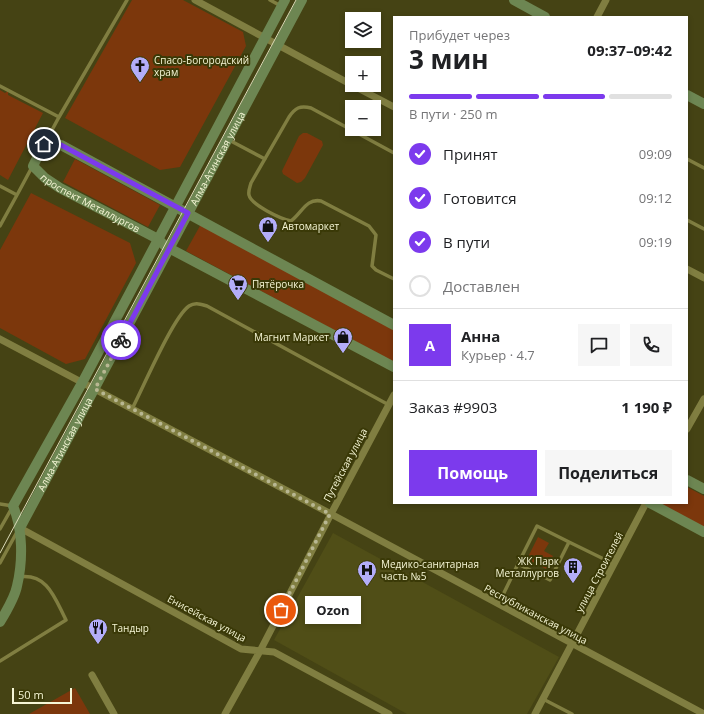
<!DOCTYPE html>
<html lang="ru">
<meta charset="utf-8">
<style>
:root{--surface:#fff;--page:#f6f6f6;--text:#202124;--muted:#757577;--line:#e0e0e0;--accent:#7c3aed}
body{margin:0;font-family:"Open Sans",sans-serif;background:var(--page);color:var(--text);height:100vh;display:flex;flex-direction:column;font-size:15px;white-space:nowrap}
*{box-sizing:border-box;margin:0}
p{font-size:13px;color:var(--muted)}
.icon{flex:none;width:22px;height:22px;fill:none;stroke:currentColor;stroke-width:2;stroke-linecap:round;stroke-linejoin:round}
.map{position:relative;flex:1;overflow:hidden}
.panel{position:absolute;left:393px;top:16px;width:295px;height:488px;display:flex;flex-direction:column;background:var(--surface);border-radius:0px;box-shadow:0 2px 6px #0003}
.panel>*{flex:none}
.controls{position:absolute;left:345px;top:12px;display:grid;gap:8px}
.controls a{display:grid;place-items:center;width:36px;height:36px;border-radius:0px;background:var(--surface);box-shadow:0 2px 6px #0003;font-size:20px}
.scale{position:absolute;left:12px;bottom:10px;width:60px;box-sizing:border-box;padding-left:4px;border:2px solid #f6f6d6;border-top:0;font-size:11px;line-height:14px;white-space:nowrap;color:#f6f6d6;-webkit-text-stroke:3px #3a3907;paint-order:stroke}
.pin{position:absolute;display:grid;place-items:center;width:34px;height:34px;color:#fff;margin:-17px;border:2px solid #fff;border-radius:50%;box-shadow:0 1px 4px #0007}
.courier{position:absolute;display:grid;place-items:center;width:40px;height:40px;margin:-20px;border:3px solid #7c3aed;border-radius:50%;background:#fff;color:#222;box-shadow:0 1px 5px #0007}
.bubble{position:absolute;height:28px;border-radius:0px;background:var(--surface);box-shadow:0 2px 6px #0003;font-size:13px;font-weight:700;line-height:28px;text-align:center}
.headline em{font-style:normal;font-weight:700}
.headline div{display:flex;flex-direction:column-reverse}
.headline{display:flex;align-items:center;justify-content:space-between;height:68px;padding:0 16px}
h1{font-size:26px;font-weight:700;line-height:30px}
.bar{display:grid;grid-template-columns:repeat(4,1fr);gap:6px 4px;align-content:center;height:48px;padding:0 16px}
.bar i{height:5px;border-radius:3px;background:var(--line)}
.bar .selected{background:var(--accent)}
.bar p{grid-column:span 4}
.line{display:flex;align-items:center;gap:10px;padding:0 16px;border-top:1px solid var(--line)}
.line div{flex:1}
.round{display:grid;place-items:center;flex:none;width:42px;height:42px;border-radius:0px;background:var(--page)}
ol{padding:0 16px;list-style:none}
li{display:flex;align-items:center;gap:12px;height:44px}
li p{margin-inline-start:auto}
li .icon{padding:4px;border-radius:50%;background:var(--accent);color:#fff;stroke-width:4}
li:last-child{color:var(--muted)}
li i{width:22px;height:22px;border:2px solid var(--line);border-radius:50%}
.primary-button{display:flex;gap:8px;margin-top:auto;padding:8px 16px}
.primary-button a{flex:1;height:46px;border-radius:0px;background:var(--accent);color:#fff;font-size:16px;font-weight:700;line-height:46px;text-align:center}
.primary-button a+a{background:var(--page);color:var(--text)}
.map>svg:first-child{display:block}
.built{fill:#504e17}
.green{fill:#7c370c}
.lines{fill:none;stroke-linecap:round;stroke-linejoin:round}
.lane{stroke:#807e41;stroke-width:3.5}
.street{stroke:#807e41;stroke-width:7}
.secondary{stroke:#6d8652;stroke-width:10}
.tram{stroke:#dadab8;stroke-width:1}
.done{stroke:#b8b792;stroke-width:4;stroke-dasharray:0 7.2}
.route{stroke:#7c3aed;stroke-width:5}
.labels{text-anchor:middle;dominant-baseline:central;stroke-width:4;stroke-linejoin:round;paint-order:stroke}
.poi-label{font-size:10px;fill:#f6f6d6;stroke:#3a3907;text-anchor:start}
.street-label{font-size:10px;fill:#f6f6d6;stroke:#3a3907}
</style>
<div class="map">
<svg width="704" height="714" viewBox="0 0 704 714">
<rect width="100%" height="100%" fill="#454314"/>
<path class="built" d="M333,533L559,657L527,714H407L274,640Z"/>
<path class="green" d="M132,0H183L243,32L246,46L180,167L160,170L65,118Z
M0,90L5,93L8,91V95L43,113L8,180L0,175Z
M303,133H307L322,141L323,145L305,178L301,182L297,183L283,174L282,171L299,136Z
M75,159L160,205L148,227L63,182Z
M31,193L130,243L136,263L85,359L66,364L0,328V250Z
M201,224L394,326V362L186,251Z
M687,487L704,496V527L659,503H687Z
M538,537L549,543L544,551L553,556L546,569L527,559Z
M75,688L90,714H29Z"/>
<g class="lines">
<path class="lane" d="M270,0L281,6
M0,86L59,117L45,143
M59,117L127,0
M229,140L265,159
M394,153L311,108C300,105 295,108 289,117L251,183C250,187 248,191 249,195C251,205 281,219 291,221C302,213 306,198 321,201L369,226L376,235L372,266L376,270L394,279
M687,159L704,168
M0,186L17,195L32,167
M687,220L704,229
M0,226L17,195
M132,409C143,388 173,317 189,306C195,302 200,304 207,306L389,405
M0,504L13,506L0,529
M0,563L17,532
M518,564L537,526L569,542
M499,603L518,564L550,580L569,542L614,564
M0,661L66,620C55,599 48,573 19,577
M543,699L572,714"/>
<path class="street" d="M195,0L352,85
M597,17L606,0
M352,85L394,107
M687,269L704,278
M0,339L331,514L704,714
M687,429L704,399
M20,528L241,649L274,652L389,714
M92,675L114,714
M225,714L260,651L331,514L394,395
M535,714L646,503"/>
<g class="secondary">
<path d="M514,0L545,17"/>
<path d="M687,95L704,104"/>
<path id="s1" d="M394,325L61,145L44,144L33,166L45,178L60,188L158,239L165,246L394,367"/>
<path d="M687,480L704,489"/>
<path d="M650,503L704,532"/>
<path id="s2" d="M20,528L302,0"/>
<path d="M0,622C6,612 15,597 17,586C23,561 23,529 13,506L82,383L285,0"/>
</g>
<path class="tram" d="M0,553L296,0"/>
</g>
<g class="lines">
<path class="done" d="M121,340L95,389L330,514L281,610"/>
<path class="route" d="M44,144L61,145L188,213L121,340"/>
</g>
<defs>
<symbol id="church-pin" viewBox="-11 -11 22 30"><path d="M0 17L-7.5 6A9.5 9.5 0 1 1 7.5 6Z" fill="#b3adf9" stroke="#3a3907"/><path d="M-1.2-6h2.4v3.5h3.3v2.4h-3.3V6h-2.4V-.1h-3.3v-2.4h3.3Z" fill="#111"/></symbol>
<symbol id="shop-pin" viewBox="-11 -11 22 30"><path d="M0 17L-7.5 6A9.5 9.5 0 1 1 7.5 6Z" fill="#b3adf9" stroke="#3a3907"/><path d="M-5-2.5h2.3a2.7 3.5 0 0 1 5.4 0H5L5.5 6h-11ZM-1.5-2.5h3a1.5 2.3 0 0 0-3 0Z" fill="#111"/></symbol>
<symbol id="supermarket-pin" viewBox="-11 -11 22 30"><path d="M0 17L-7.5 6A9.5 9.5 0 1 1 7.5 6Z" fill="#b3adf9" stroke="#3a3907"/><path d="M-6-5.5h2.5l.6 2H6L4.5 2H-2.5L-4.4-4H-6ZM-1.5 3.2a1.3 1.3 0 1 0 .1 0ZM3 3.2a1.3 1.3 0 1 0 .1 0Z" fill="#111"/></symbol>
<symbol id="building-pin" viewBox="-11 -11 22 30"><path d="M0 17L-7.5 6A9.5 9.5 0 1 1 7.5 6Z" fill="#b3adf9" stroke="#3a3907"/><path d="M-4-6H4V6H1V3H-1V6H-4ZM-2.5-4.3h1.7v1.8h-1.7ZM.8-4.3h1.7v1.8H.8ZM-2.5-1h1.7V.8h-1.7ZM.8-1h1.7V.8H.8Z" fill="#111"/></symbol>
<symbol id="hospital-pin" viewBox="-11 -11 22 30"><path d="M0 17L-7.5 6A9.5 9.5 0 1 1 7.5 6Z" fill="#b3adf9" stroke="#3a3907"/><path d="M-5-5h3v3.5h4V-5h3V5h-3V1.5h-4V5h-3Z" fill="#111"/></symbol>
<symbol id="restaurant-pin" viewBox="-11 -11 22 30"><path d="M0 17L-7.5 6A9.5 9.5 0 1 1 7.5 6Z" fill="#b3adf9" stroke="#3a3907"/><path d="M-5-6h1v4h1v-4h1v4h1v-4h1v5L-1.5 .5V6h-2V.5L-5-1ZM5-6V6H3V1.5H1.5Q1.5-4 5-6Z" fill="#111"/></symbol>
</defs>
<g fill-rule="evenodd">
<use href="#church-pin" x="129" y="55" width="22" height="30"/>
<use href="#shop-pin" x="257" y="215" width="22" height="30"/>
<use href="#supermarket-pin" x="227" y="273" width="22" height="30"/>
<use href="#shop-pin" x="332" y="326" width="22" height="30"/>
<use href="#building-pin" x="562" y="556" width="22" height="30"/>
<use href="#hospital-pin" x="356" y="559" width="22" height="30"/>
<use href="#restaurant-pin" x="87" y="617" width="22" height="30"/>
</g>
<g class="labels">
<g class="poi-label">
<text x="154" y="60">Спасо-Богородский<tspan x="154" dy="12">храм</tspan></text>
<text x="282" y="226">Автомаркет</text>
<text x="252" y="284">Пятёрочка</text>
<text x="329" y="337" text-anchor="end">Магнит Маркет</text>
<text x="559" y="561" text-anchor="end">ЖК Парк<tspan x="559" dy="12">Металлургов</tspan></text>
<text x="381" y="564">Медико-санитарная<tspan x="381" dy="12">часть №5</tspan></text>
<text x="112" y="628">Тандыр</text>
</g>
<g class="street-label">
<text stroke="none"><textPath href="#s2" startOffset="419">Алма-Атинская улица</textPath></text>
<text stroke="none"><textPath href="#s1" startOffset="489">проспект Металлургов</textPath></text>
<text stroke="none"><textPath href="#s2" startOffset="95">Алма-Атинская улица</textPath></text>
<text transform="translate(345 465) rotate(-62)">Путейская улица</text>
<text transform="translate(599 572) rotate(-62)">улица Строителей</text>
<text transform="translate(536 614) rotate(28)">Республиканская улица</text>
<text transform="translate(207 618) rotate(28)">Енисейская улица</text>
</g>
</g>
</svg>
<div class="controls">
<a><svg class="icon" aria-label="layers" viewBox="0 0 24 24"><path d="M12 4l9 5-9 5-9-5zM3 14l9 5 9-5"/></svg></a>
<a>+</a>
<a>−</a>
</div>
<div class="scale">50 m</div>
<div class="pin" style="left:281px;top:610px;background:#ea580c"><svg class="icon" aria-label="bag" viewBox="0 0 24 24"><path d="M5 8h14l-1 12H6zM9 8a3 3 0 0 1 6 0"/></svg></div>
<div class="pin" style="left:44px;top:144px;background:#1f2937"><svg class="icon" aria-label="home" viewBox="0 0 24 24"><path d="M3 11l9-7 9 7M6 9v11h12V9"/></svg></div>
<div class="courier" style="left:121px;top:340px"><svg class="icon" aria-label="bike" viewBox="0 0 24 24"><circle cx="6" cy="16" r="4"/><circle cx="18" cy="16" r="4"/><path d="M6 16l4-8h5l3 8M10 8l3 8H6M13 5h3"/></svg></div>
<div class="bubble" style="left:305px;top:596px;width:56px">Ozon</div>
<section class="panel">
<div class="headline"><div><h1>3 мин</h1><p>Прибудет через</p></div><em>09:37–09:42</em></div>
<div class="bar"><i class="selected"></i><i class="selected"></i><i class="selected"></i><i></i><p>В пути · 250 m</p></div>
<ol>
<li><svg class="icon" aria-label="check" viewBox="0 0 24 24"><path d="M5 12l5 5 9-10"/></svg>Принят<p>09:09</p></li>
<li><svg class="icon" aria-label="check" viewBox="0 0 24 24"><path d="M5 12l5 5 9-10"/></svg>Готовится<p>09:12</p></li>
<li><svg class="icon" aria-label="check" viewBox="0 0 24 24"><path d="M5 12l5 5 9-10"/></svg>В пути<p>09:19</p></li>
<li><i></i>Доставлен</li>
</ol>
<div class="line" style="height:72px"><b class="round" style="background:var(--accent);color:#fff">А</b><div><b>Анна</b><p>Курьер · 4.7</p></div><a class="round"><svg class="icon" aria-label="chat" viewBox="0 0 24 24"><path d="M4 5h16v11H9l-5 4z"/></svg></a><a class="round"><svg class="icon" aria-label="phone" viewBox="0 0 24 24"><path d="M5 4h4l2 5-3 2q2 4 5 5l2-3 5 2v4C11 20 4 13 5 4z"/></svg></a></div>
<div class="line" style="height:52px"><div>Заказ #9903</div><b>1 190 ₽</b></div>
<div class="primary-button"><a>Помощь</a><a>Поделиться</a></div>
</section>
</div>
